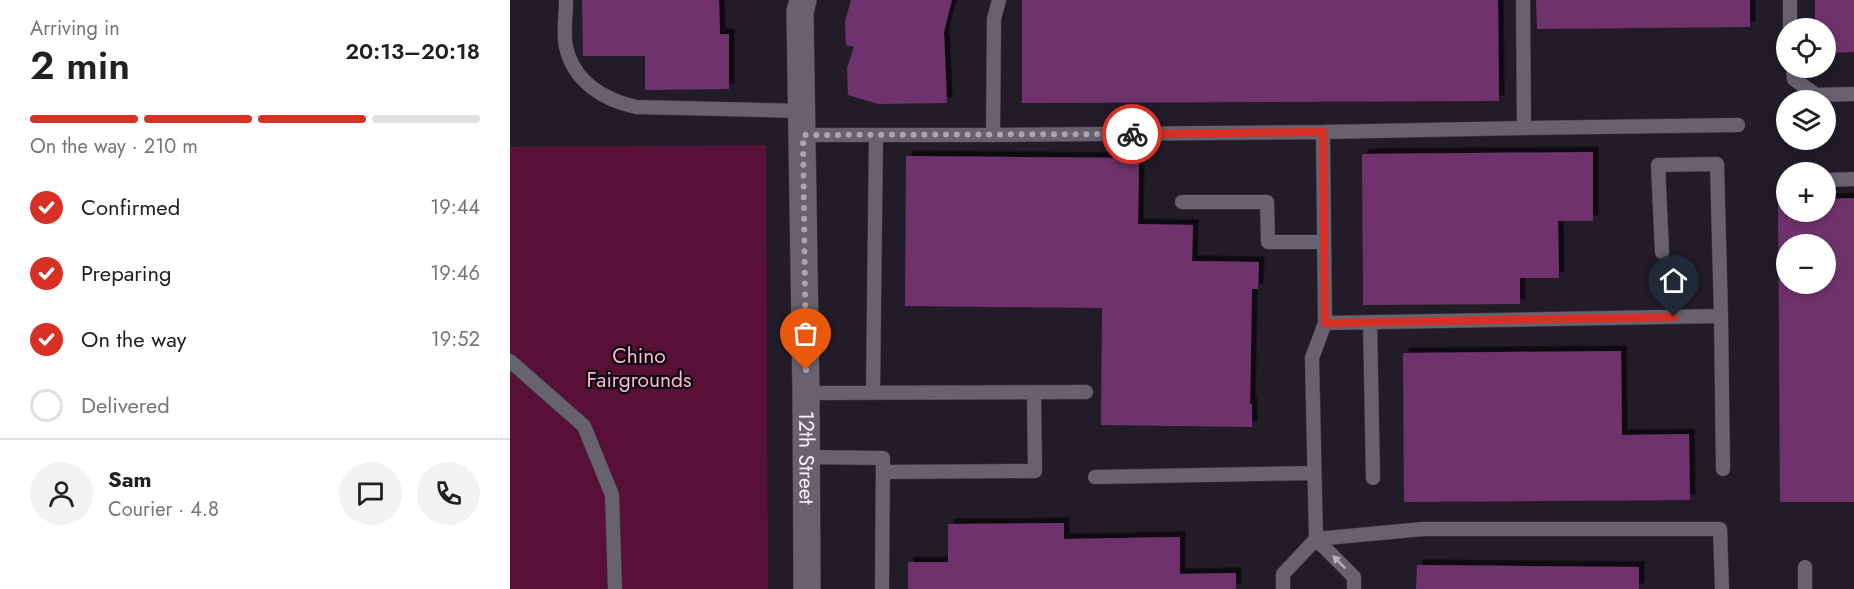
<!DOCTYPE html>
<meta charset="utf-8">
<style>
:root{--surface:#fff;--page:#f2f2f2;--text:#202124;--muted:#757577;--line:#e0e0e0;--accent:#d93025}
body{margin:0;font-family:Jost,sans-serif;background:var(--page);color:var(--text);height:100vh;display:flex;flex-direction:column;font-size:22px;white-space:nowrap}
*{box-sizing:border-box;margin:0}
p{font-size:20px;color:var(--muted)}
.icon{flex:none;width:33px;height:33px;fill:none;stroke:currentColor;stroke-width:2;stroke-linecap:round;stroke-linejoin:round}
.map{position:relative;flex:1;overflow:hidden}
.details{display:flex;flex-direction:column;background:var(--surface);width:510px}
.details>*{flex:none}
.buttons{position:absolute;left:1266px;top:18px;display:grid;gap:12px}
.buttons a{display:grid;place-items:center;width:60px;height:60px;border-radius:50%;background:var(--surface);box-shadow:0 3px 9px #0003;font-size:30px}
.pin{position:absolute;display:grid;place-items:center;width:51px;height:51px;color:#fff;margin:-62px -26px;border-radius:50% 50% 50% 0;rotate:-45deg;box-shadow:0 0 6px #0007}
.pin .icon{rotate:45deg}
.courier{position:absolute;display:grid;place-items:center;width:60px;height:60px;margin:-30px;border:4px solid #d93025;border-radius:50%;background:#fff;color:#222;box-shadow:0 2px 8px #0007}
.head em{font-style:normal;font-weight:600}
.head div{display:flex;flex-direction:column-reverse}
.head{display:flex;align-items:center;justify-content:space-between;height:102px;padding:0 30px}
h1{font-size:39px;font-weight:600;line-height:45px}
.bar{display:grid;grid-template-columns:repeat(4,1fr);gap:9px 6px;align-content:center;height:72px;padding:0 30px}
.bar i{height:8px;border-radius:4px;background:var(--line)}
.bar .current{background:var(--accent)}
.bar p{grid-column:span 4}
.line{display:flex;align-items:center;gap:15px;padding:0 30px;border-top:2px solid var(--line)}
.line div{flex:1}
.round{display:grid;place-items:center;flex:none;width:63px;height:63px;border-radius:32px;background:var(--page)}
ol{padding:0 30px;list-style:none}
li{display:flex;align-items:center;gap:18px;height:66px}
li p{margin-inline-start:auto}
li .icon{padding:6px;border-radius:50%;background:var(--accent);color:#fff;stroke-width:4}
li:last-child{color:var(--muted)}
li i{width:33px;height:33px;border:3px solid var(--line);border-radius:50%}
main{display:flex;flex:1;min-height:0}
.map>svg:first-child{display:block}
.green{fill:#591036}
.building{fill:#6f336d;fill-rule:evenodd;filter:url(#shadow)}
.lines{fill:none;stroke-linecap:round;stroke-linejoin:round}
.lane-casing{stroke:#3e3a44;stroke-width:15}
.street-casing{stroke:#3e3a44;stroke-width:28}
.lane{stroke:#676170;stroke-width:14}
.street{stroke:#676170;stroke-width:27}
.oneway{fill:#b5b0bb}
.done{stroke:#aaa6b0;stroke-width:6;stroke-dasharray:0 10.8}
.route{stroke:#d93025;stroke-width:8}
.labels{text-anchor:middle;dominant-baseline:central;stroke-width:4.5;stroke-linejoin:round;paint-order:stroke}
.park-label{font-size:21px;fill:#fdb7d3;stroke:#0a070d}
.street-label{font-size:21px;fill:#f4f1f9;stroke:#0a070d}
</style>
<main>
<section class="details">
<div class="head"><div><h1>2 min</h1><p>Arriving in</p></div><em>20:13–20:18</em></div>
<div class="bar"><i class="current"></i><i class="current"></i><i class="current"></i><i></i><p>On the way · 210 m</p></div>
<ol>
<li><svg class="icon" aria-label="check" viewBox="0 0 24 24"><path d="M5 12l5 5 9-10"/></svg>Confirmed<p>19:44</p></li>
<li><svg class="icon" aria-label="check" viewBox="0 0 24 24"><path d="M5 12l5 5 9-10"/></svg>Preparing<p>19:46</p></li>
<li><svg class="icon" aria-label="check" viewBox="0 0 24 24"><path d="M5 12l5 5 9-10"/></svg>On the way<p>19:52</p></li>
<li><i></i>Delivered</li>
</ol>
<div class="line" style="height:108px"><a class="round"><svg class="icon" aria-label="person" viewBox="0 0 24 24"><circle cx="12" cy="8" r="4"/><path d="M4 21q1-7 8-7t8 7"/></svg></a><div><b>Sam</b><p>Courier · 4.8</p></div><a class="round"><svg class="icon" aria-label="chat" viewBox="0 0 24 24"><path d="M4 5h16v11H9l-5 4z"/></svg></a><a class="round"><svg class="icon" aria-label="phone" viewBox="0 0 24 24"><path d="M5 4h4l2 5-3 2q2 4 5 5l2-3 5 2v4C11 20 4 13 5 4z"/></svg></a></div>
</section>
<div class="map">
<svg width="1344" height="589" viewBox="0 0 1344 589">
<defs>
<filter id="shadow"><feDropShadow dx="5.5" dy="-5.5" stdDeviation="0" flood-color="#0009"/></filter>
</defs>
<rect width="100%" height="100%" fill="#211c28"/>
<path class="green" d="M256,145L258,589H0V147Z"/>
<path class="building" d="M72,0H209L210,34H219V89L135,90V56H73Z
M341,0H442L434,32L437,103L368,104L338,95L337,68L344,47L336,45L335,21Z
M512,0H988L989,101L512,103Z
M1026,0H1240V27L1027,29Z
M1305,0H1344V52L1316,53V28H1305Z
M1083,152V221H1048L1049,278H1010V304L853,305L852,154Z
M396,156L629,158L628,224L683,225L682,261L749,262L748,289H742L740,404H742V427L591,425L592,308L395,306Z
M1344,198V502H1270L1268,199H1276V212H1316V199ZM1276,244H1316V284H1276Z
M1111,351L1112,435L1179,434L1180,500L894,502L893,353Z
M554,523V539L670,537V574L726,573V589H398V562H438V524Z
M907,565L1129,567V589H906Z"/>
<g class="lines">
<defs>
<path id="lane" d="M56,0C56,15 53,33 56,47C64,82 94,100 126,107L292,111
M1280,28V0
M1283,68L1284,79L1306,95L1344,94
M1014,128L1228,125
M813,132L1014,128L1013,0
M293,135H483L484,19L489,0
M483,135L813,132L815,323L802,358L806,539L844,577V589
M1316,180L1344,179
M672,202H757L758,242H814
M1211,316L1213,469
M860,322L863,478
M815,323L1211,316L1207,164L1148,165L1152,252
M0,361L74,426L102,495L105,589
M363,392L366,135
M296,393L576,392
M296,457L373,458L372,589
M373,472L525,471L524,392
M585,477L804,473
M773,589V574L806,539L913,529H1210L1212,589
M1295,589V567"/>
<g id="street">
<path id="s1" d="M293,0L290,12L296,393L297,589"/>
</g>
</defs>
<use href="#lane" class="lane-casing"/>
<use href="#street" class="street-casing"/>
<use href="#lane" class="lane"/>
<use href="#street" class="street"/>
</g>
<defs><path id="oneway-solid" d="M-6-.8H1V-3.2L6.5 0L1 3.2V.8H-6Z" transform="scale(1.5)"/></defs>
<use class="oneway" href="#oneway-solid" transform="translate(829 562) rotate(-135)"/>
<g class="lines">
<path class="done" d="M296,370L293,135L622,134"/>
<path class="route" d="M622,134L813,132L815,323L1164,317"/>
</g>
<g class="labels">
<g class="park-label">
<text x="129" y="356">Chino<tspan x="129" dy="24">Fairgrounds</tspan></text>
</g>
<g class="street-label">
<text stroke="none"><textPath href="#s1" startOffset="458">12th Street</textPath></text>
</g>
</g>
</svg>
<div class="buttons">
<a><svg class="icon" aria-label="locate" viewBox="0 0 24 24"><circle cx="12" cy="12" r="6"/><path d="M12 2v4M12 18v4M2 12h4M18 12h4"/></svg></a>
<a><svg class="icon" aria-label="layers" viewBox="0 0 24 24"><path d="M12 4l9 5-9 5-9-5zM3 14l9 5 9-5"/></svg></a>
<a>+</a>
<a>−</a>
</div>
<div class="pin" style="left:296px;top:370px;background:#ea580c"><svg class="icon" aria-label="bag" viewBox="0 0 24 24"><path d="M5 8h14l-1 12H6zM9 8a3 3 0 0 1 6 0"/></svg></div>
<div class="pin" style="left:1164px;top:317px;background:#1f2937"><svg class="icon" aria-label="home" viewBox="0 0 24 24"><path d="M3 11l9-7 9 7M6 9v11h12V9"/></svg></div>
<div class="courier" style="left:622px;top:134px"><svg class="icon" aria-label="bike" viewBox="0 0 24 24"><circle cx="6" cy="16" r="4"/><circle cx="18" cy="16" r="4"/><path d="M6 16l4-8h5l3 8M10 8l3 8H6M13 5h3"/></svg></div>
</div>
</main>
